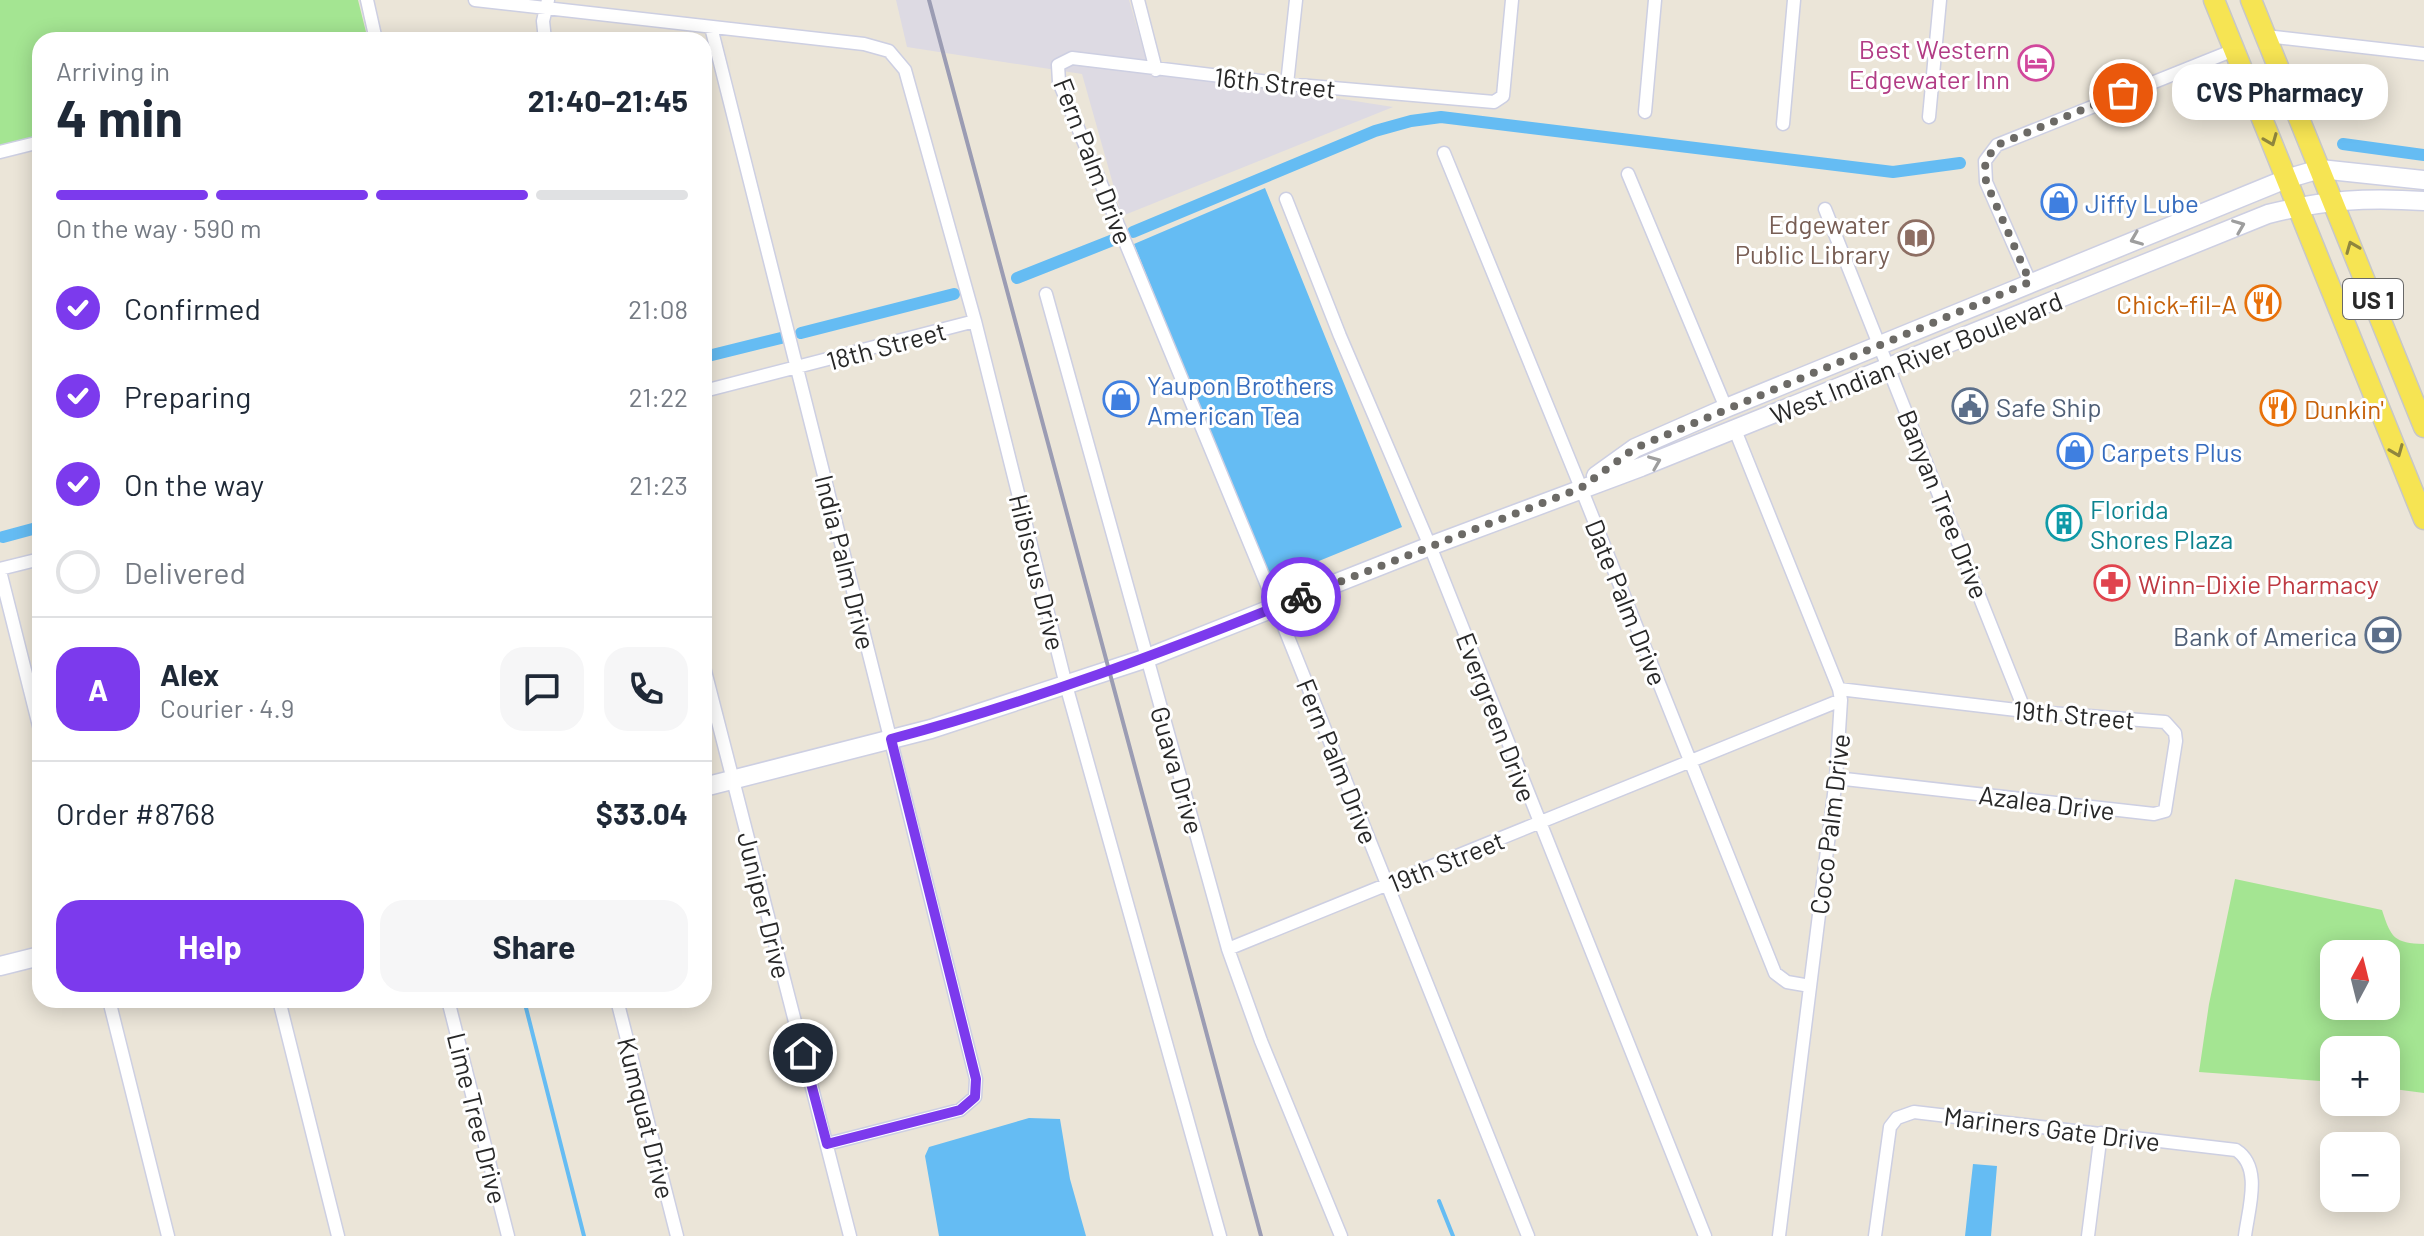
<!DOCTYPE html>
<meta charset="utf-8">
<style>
:root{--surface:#fff;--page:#f6f6f7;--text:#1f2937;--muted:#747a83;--line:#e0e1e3;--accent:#7c3aed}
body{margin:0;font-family:Barlow,sans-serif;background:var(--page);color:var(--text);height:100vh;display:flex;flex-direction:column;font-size:30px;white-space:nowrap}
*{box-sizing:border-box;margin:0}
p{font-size:26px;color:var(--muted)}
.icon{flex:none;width:44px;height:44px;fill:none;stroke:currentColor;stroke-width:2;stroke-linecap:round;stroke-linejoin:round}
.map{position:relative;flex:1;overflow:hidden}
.side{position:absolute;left:32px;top:32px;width:680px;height:976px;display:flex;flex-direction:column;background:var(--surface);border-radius:24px;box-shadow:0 4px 20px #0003}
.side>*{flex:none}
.needle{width:52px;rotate:7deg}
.tools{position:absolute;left:2320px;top:940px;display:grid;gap:16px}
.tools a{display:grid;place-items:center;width:80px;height:80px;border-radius:16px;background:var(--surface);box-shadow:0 4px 20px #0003;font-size:40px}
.pin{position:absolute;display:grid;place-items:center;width:68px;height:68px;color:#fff;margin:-34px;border:4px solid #fff;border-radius:50%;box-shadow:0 2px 8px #0007}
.courier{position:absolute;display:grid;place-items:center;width:80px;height:80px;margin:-40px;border:6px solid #7c3aed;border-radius:50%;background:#fff;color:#222;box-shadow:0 2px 10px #0007}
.bubble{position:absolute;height:56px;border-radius:24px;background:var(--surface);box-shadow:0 4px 20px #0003;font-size:26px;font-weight:700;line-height:56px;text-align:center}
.headline em{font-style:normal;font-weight:700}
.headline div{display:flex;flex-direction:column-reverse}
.headline{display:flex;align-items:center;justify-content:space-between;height:136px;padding:0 24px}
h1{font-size:52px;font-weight:700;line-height:60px}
.bar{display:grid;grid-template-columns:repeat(4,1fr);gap:12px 8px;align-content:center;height:96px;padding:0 24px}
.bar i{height:10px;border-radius:6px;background:var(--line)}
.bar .on{background:var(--accent)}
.bar p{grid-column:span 4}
.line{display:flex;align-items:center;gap:20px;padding:0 24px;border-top:2px solid var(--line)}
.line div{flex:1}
.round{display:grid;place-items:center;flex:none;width:84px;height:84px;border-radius:24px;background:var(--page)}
ol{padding:0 24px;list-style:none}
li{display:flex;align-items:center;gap:24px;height:88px}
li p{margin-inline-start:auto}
li .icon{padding:8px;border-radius:50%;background:var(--accent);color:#fff;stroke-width:4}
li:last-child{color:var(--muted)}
li i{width:44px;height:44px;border:4px solid var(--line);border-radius:50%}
.button{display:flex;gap:16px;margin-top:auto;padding:16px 24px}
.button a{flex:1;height:92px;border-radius:24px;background:var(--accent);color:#fff;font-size:32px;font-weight:700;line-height:92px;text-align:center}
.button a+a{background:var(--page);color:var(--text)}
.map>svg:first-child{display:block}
.industrial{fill:#dddae3}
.green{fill:#a4e592;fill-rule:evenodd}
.water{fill:#65bcf3}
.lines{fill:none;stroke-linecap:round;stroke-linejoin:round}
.stream{stroke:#65bcf3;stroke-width:4}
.canal{stroke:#65bcf3;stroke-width:12}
.street-casing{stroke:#cdcfe2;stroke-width:15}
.secondary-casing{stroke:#cdcfe2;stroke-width:21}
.primary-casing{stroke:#c7c7c7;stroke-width:23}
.street{stroke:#fff;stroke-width:12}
.secondary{stroke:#fff;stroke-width:18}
.primary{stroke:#f6e453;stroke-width:20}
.rail{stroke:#9b9cb3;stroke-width:4}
.oneway{stroke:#8f863e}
.oneway2{stroke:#9e9e9e}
.done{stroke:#6c6a66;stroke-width:8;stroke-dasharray:0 14.4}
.route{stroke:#7c3aed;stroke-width:10}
.labels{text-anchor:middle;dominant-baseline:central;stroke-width:6;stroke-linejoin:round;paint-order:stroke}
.shield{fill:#fff;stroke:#686868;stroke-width:2}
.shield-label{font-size:24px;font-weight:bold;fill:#282828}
.hotel-label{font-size:26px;fill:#b23c85;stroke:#fff;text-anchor:end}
.street-label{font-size:26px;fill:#282828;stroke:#fff}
.shop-label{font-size:26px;fill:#366cbe;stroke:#fff;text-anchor:start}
.education-label{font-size:26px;fill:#785e54;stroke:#fff;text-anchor:end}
.food-label{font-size:26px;fill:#c56008;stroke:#fff;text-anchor:end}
.service-label{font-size:26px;fill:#4e5e75;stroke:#fff;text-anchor:start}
.culture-label{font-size:26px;fill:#0d838f;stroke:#fff;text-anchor:start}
.health-label{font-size:26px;fill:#be3a42;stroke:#fff;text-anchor:start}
</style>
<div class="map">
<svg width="2424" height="1236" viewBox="0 0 2424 1236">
<rect width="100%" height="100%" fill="#ebe5d8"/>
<path class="industrial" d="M896,0H1129L1149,69L1393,107L1122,216L1082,74L907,47Z"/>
<path class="green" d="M0,0H358L368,40H40V136L0,146Z
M2235,879L2382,910C2391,938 2394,943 2424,944V1093L2386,1088V1050H2334V1082L2199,1072L2209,1004ZM2334,954H2386V1006H2334Z"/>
<path class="water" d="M1265,188L1402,527L1270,581L1134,244Z
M1029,1118L1060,1119L1070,1179L1086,1236H939L925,1156L929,1147Z
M1973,1164L1997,1166L1991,1236H1965Z"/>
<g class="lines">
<path class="stream" d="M524,1000L584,1236
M1439,1201L1453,1236"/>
<path class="canal" d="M2343,144L2424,155
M1133,232L1375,131L1411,121L1441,117L1893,172L1960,163
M1017,278L1113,240
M801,333L954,294
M704,357L781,338
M3,537L40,527"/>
<defs>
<path id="street" d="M367,0L376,40
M475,0L864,44L889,51L905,70L975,321L1066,685L1220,1236
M1138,0L1156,70
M1512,0L1503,96L1494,102L1287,84L1072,58L1058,65L1059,82L1276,607L1528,1236
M711,27L976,1079L975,1097L960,1110L827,1144
M2266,36L2424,54
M545,40L543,21L548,0
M1287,84L1296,0
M1645,112L1655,0
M1929,117L1940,0
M1783,124L1794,0
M0,152L40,142
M1444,153L1581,488L1775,973L1787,982L1810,986
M1628,174L1726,408
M1286,199L1340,336L1430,546L1705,1236
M1825,209L2025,711
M2030,282L1986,182L1985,161L1997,145L2234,50
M1046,294L1228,949L1261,1041L1341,1236
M704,391L975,321
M1735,430L1839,689L1841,700L1836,778L1779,1236
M0,569L40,559
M0,571L40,730
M704,667L850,1236
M1836,778L2154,814L2165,811L2176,741L2175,733L2165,722L2025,711L1839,689
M1228,949L1841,700
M109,1000L168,1236
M279,1000L338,1236
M448,1000L508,1236
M617,1000L677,1236
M1875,1236L1890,1127L1897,1118L1914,1112L2236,1150C2263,1167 2248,1210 2245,1236
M2088,1236L2101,1133"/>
<path id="secondary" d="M1596,476L1635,448L1726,408L2286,179L2320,169L2424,180
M704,787L931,729L1147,658L1430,546L1641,467L2268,214C2324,200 2367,197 2424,201
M0,966L40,956"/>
<path id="primary" d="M2214,0L2424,519
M2251,0L2424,427"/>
</defs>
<use href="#street" class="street-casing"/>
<use href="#secondary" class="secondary-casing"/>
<use href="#primary" class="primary-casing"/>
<use href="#street" class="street"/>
<use href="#secondary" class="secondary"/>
<use href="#primary" class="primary"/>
<path class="rail" d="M929,0L1261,1236"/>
</g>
<defs><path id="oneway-chevron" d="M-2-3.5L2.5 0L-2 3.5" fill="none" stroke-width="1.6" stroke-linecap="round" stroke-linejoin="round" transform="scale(2)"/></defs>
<g class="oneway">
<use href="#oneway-chevron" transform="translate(2271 140) rotate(68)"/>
<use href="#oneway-chevron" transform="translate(2352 247) rotate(-112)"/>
<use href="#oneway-chevron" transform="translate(2397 451) rotate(68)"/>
</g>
<g class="oneway2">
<use href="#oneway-chevron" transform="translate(2239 226) rotate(-22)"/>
<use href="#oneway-chevron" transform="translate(2136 239) rotate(158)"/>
<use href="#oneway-chevron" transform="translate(1655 462) rotate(-22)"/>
</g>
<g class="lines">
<path class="done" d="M1301,597L1581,488L1635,448L2030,282L1986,182L1985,161L1997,145L2123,93"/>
<path class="route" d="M803,1053L827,1144L960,1110L975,1097L976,1079L891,739C1031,702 1167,651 1301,597"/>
</g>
<defs>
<symbol id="hotel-ring" viewBox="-11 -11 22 22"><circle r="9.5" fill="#fff" stroke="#d1479c" stroke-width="1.5"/><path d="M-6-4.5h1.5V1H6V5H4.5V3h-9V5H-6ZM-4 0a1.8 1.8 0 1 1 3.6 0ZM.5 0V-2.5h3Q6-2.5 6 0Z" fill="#d1479c"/></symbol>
<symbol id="shop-ring" viewBox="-11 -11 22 22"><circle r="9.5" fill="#fff" stroke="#3f7fe0" stroke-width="1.5"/><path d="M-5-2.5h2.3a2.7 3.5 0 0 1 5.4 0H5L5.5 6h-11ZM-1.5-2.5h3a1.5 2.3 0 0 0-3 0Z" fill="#3f7fe0"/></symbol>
<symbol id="library-ring" viewBox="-11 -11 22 22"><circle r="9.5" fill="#fff" stroke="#8d6e63" stroke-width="1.5"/><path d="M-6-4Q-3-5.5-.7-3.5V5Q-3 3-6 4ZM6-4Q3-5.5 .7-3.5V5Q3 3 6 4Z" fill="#8d6e63"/></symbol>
<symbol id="restaurant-ring" viewBox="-11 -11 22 22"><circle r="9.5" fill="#fff" stroke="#e8710a" stroke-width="1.5"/><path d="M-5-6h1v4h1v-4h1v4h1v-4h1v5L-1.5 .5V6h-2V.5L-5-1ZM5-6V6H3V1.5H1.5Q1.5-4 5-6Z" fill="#e8710a"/></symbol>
<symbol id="civic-ring" viewBox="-11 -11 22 22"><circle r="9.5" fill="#fff" stroke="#5c6f8a" stroke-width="1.5"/><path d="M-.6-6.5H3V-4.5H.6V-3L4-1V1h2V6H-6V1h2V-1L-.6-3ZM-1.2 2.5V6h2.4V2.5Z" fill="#5c6f8a"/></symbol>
<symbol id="building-ring" viewBox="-11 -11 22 22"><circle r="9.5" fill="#fff" stroke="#0f9aa8" stroke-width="1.5"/><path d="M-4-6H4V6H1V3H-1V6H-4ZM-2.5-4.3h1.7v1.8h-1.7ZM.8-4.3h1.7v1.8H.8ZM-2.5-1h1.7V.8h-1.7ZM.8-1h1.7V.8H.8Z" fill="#0f9aa8"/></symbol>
<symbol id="pharmacy-ring" viewBox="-11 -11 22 22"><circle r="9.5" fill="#fff" stroke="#e0444e" stroke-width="1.5"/><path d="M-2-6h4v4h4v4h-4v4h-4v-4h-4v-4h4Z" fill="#e0444e"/></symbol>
<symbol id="bank-ring" viewBox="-11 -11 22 22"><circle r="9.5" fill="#fff" stroke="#5c6f8a" stroke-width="1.5"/><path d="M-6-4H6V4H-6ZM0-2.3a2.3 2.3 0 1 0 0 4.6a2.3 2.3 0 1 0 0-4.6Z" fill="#5c6f8a"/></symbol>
</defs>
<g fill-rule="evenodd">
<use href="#hotel-ring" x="2016" y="43" width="40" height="40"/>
<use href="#shop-ring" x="2039" y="182" width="40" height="40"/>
<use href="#library-ring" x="1896" y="218" width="40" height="40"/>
<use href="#restaurant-ring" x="2243" y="283" width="40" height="40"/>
<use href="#shop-ring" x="1101" y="379" width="40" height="40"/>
<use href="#civic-ring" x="1950" y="386" width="40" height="40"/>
<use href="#restaurant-ring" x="2258" y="388" width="40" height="40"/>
<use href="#shop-ring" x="2055" y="431" width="40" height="40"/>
<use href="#building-ring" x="2044" y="503" width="40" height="40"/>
<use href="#pharmacy-ring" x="2092" y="563" width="40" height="40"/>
<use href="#bank-ring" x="2363" y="615" width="40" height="40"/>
</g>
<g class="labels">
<rect class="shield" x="2343" y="279" width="60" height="40" rx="6"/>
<g class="shield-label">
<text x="2373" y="299">US 1</text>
</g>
<g class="hotel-label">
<text x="2010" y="48">Best Western<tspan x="2010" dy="30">Edgewater Inn</tspan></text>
</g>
<g class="street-label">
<text transform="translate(1275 82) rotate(6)">16th Street</text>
<text transform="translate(1094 161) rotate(69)">Fern Palm Drive</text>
<text transform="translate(886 345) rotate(-15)">18th Street</text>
<text transform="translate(1916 357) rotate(-22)">West Indian River Boulevard</text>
<text transform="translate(1944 504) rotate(68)">Banyan Tree Drive</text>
<text transform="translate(846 562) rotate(76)">India Palm Drive</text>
<text transform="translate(1038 572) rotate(76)">Hibiscus Drive</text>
<text transform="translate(1627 602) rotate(68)">Date Palm Drive</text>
<text transform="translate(2074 714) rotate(5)">19th Street</text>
<text transform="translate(1497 717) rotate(69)">Evergreen Drive</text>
<text transform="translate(1338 761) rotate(68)">Fern Palm Drive</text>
<text transform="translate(1178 770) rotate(74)">Guava Drive</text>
<text transform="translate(2047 802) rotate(7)">Azalea Drive</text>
<text transform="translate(1829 824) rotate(-83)">Coco Palm Drive</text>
<text transform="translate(1446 861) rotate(-22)">19th Street</text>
<text transform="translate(765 905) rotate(76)">Juniper Drive</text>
<text transform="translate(478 1118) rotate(76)">Lime Tree Drive</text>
<text transform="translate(647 1118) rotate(76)">Kumquat Drive</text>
<text transform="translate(2052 1128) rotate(7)">Mariners Gate Drive</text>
</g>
<g class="shop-label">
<text x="2085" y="202">Jiffy Lube</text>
<text x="1147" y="384">Yaupon Brothers<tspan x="1147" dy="30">American Tea</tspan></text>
<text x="2101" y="451">Carpets Plus</text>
</g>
<g class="education-label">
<text x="1890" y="223">Edgewater<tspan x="1890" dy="30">Public Library</tspan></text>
</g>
<g class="food-label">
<text x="2237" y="303">Chick-fil-A</text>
<text x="2304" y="408" text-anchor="start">Dunkin'</text>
</g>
<g class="service-label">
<text x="1996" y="406">Safe Ship</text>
<text x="2357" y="635" text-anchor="end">Bank of America</text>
</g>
<g class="culture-label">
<text x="2090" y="508">Florida<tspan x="2090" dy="30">Shores Plaza</tspan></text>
</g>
<g class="health-label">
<text x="2138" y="583">Winn-Dixie Pharmacy</text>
</g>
</g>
</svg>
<div class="tools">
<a><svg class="needle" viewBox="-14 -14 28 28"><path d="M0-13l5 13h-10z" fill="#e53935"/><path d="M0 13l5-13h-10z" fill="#747a83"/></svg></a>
<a>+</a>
<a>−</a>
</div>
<div class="pin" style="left:2123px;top:93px;background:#ea580c"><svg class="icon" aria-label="bag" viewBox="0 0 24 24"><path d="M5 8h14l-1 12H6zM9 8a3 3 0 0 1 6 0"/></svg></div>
<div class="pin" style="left:803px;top:1053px;background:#1f2937"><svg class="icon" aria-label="home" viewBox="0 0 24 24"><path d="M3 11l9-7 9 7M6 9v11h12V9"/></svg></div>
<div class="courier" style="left:1301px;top:597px"><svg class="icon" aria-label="bike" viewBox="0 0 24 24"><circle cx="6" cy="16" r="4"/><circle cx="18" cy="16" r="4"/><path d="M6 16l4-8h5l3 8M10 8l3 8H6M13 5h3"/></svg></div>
<div class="bubble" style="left:2172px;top:64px;width:216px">CVS Pharmacy</div>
<section class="side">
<div class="headline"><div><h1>4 min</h1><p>Arriving in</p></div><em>21:40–21:45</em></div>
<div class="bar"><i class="on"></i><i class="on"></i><i class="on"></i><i></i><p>On the way · 590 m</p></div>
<ol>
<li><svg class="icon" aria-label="check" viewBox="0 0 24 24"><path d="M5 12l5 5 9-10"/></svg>Confirmed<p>21:08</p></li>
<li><svg class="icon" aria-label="check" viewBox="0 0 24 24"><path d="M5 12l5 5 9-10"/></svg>Preparing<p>21:22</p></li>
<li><svg class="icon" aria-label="check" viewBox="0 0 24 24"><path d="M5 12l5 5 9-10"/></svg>On the way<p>21:23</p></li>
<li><i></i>Delivered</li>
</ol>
<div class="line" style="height:144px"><b class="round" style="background:var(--accent);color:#fff">A</b><div><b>Alex</b><p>Courier · 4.9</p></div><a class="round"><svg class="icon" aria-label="chat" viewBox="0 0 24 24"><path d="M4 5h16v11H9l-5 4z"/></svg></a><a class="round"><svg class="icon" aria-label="phone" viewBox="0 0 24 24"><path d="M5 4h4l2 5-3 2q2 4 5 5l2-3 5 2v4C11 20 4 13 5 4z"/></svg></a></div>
<div class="line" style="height:104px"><div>Order #8768</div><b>$33.04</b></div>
<div class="button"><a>Help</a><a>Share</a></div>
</section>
</div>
